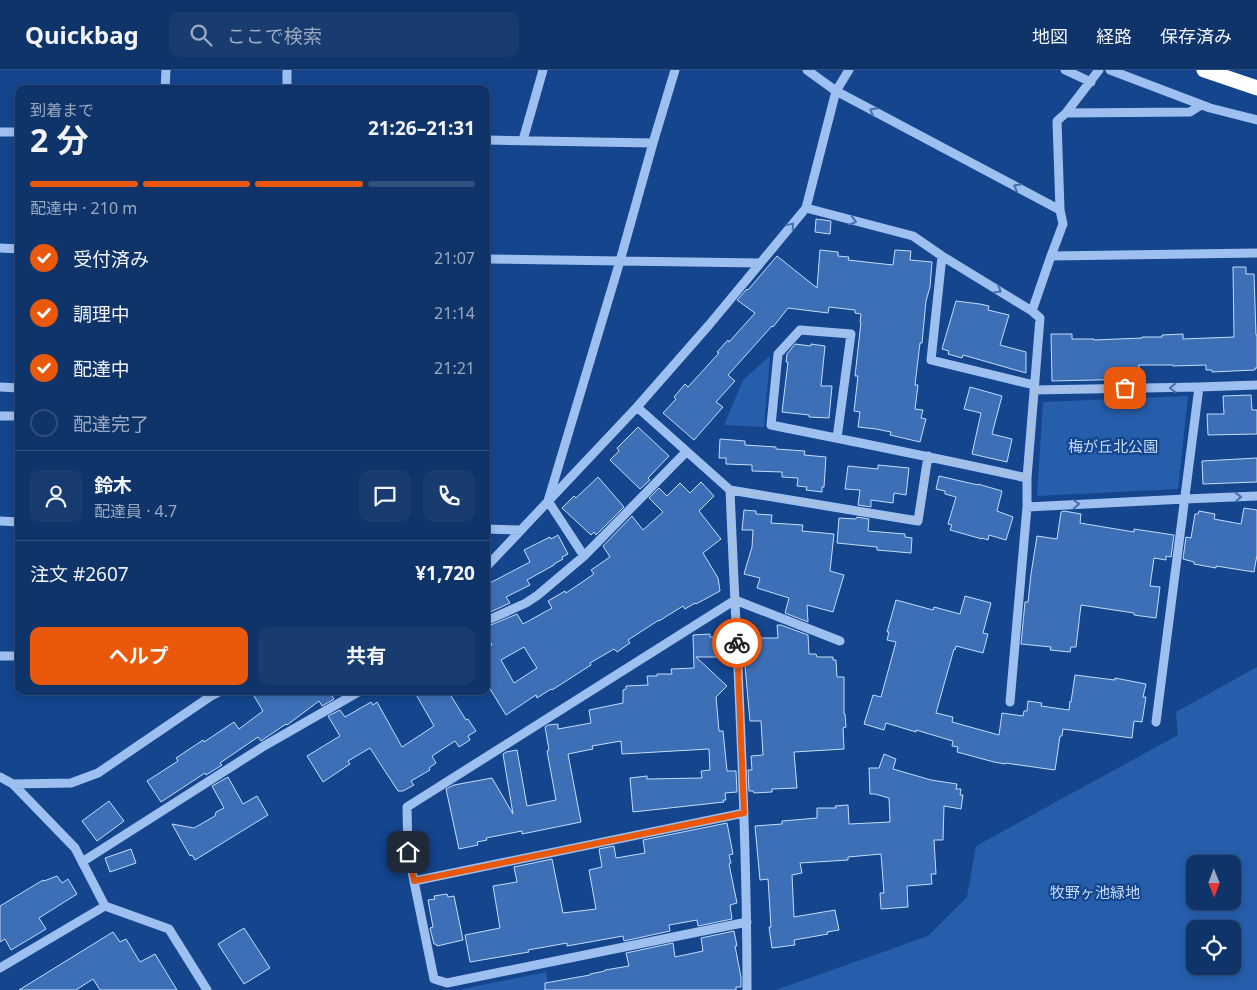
<!DOCTYPE html>
<html lang="ja">
<meta charset="utf-8">
<style>
:root{--surface:#0f346a;--page:#183c70;--text:#f1f3f6;--muted:#9baac1;--line:#2f4f7e;--accent:#ea580c}
body{margin:0;font-family:"Noto Sans","Noto Sans JP",sans-serif;background:var(--page);color:var(--text);height:100vh;display:flex;flex-direction:column;font-size:19px;white-space:nowrap}
*{box-sizing:border-box;margin:0}
p{font-size:16px;color:var(--muted)}
.icon{flex:none;width:28px;height:28px;fill:none;stroke:currentColor;stroke-width:2;stroke-linecap:round;stroke-linejoin:round}
.map{position:relative;flex:1;overflow:hidden}
.panel{position:absolute;left:15px;top:15px;width:475px;height:610px;display:flex;flex-direction:column;background:var(--surface);border-radius:10px;box-shadow:0 2px 8px #0003,0 0 0 1px var(--line)}
.panel>*{flex:none}
.needle{width:32px;rotate:179deg}
.controls{position:absolute;left:1186px;top:785px;display:grid;gap:10px}
.controls a{display:grid;place-items:center;width:55px;height:55px;border-radius:10px;background:var(--surface);box-shadow:0 2px 8px #0003,0 0 0 1px var(--line);font-size:25px}
.pin{position:absolute;display:grid;place-items:center;width:42px;height:42px;color:#fff;margin:-21px;border-radius:10px;box-shadow:0 2px 8px #0006}
.courier{position:absolute;display:grid;place-items:center;width:50px;height:50px;margin:-25px;border:4px solid #ea580c;border-radius:50%;background:#fff;color:#222;box-shadow:0 1px 6px #0007}
.head em{font-style:normal;font-weight:700}
.head div{display:flex;flex-direction:column-reverse}
.head{display:flex;align-items:center;justify-content:space-between;height:85px;padding:0 15px}
h1{font-size:32px;font-weight:700;line-height:38px}
.bar{display:grid;grid-template-columns:repeat(4,1fr);gap:8px 5px;align-content:center;height:60px;padding:0 15px}
.bar i{height:6px;border-radius:4px;background:var(--line)}
.bar .current{background:var(--accent)}
.bar p{grid-column:span 4}
.line{display:flex;align-items:center;gap:12px;padding:0 15px;border-top:1px solid var(--line)}
.line div{flex:1}
.round{display:grid;place-items:center;flex:none;width:52px;height:52px;border-radius:10px;background:var(--page)}
ol{padding:0 15px;list-style:none}
li{display:flex;align-items:center;gap:15px;height:55px}
li p{margin-inline-start:auto}
li .icon{padding:5px;border-radius:50%;background:var(--accent);color:#fff;stroke-width:4}
li:last-child{color:var(--muted)}
li i{width:28px;height:28px;border:2px solid var(--line);border-radius:50%}
.action{display:flex;gap:10px;margin-top:auto;padding:10px 15px}
.action a{flex:1;height:58px;border-radius:10px;background:var(--accent);color:#fff;font-size:20px;font-weight:700;line-height:58px;text-align:center}
.action a+a{background:var(--page);color:var(--text)}
header{display:flex;align-items:center;gap:30px;box-sizing:border-box;height:70px;padding:0 25px;background:var(--surface);border-bottom:1px solid var(--line)}
header strong{font-size:24px}
nav{display:flex;gap:28px;margin-inline-start:auto;font-size:18px}
.search{width:350px;height:45px;background:var(--page);display:flex;align-items:center;gap:12px;box-sizing:border-box;padding:0 18px;border-radius:10px;color:var(--muted);font-size:19px}
.map>svg:first-child{display:block}
.green{fill:#265eac;fill-rule:evenodd}
.building{fill:#3d6fb6;stroke:#c5dcfc;fill-rule:evenodd}
.lines{fill:none;stroke-linecap:round;stroke-linejoin:round}
.minor{stroke:#9ec0f0;stroke-width:9}
.highway{stroke:#fff;stroke-width:15}
.oneway{stroke:#4470b0}
.done{stroke:#adbed7;stroke-width:5;stroke-dasharray:0 9}
.route{stroke:#ea580c;stroke-width:6}
.labels{text-anchor:middle;dominant-baseline:central;stroke-width:4.5;stroke-linejoin:round;paint-order:stroke}
.park-label{font-size:15px;fill:#c5dcfc;stroke:#14458d}
</style>
<header>
<strong>Quickbag</strong>
<div class="search"><svg class="icon" aria-label="search" viewBox="0 0 24 24"><circle cx="10" cy="10" r="6"/><path d="M15 15l6 6"/></svg>ここで検索</div>
<nav><a>地図</a><a>経路</a><a>保存済み</a></nav>
</header>
<div class="map">
<svg width="1257" height="920" viewBox="0 0 1257 920">
<rect width="100%" height="100%" fill="#14458d"/>
<path class="green" d="M770,286L764,357L724,355L743,310Z
M1188,326L1178,419L1037,426L1043,332Z
M1257,597V920H776L928,866L967,827L976,776L1178,665L1176,642ZM1195,794H1232V831H1195ZM1195,859H1232V896H1195Z
M546,902L549,920H458Z"/>
<path class="building" d="M816,149L831,151L830,164L815,162Z
M820,180L838,182V186L849,187L848,190L893,195L895,180L911,181L910,190L932,192L930,217L926,231L922,273H920L915,315H918L915,339L923,340L921,348L926,349L920,372L890,365L891,362L876,359L858,357L860,342L854,341L858,306H855L861,252H860L861,244L855,243V240L829,237L828,243L788,238L773,257L772,256L728,305L735,311L716,332L723,337L694,370L663,343L676,329L674,327L685,314L688,317L719,283L717,282L728,270L729,272L755,243L737,230L747,219L748,220L777,186L817,218Z
M1233,197H1246V204H1254L1256,265H1257V298H1255V300L1212,302V300H1206V295L1173,296V295H1139V309L1052,311L1051,264H1072V269H1094V270L1142,268V267H1162V265L1183,264V269L1234,267Z
M956,231L980,234L989,236L988,240L1009,245L1000,275L1026,282V303L963,285L962,288L948,284L949,281L942,279Z
M795,274L811,276V274L825,276L821,316H832L829,348L809,347V345L782,342L788,292H786L787,284Z
M970,317L1002,326L992,364L1012,369L1007,392L972,384L981,343L964,339Z
M1251,325L1252,340H1257V364L1208,365L1207,344H1224L1223,326Z
M638,357L669,386L648,408L650,410L640,419L610,390L619,381L617,378Z
M720,369L745,371V375L776,377V379L805,381L804,385L826,387L824,417H822V422L806,420L807,417L797,416L798,408L782,407V402L752,401V395L726,394V388H719Z
M1257,388V412L1203,414L1202,391Z
M878,395L909,398L906,425L894,423L893,433L871,430V437L858,435L860,420L845,419L848,396L878,399Z
M939,406L978,415V414L1002,421L997,441L1013,447L1006,470L989,465L988,470L982,468V469L950,460L952,455L948,454L956,427L945,424V421L936,419Z
M598,407L624,437L596,465L594,462L591,465L562,438L574,426L576,428Z
M701,412L714,426L699,441L721,469L703,483L718,508L720,521L696,534L695,533L685,539L683,536L659,551V550L628,570L630,573L617,582L614,579L590,593L591,595L552,620L551,619L537,628L536,625L506,645L487,614L491,611L486,603V578L492,575L486,564V557L517,544L523,554L552,538L548,531L565,521L566,523L594,504L591,500L610,487L603,476L632,446L643,460L663,442L649,428L659,418L667,426L680,413L690,423ZM524,577L537,598L514,613L501,590Z
M1244,438L1257,440V485L1254,502L1216,496V498L1194,494V492L1183,489L1186,467L1191,468L1195,444H1198L1199,441L1215,444L1214,449L1241,454Z
M744,440L756,441V444L772,445L771,453L803,455L802,461L834,464L830,501L844,505L833,542L807,535L808,552L785,543L789,528L757,518L760,508L744,504L752,477L753,460H742Z
M1064,441L1081,444L1080,453L1134,462V459L1174,465L1171,487L1166,486V490L1154,488L1150,516L1160,517L1156,548L1134,545V543L1081,535L1076,577H1071L1070,582L1050,580L1051,577L1021,574L1025,532H1028L1031,504L1037,466L1057,469L1061,442Z
M857,447L869,449L868,461L905,464V467L912,468L911,483L877,480V477L837,473L839,448L856,449Z
M558,465L568,484L562,487L563,489L554,494V495L527,510L530,515L506,527L510,533L486,544V515L530,492L524,480L550,467L551,469Z
M965,526L991,533L983,563L988,564L983,583L956,576L955,580L954,579L936,643L953,647L952,652L999,665L1002,643L1023,646L1024,641H1027L1028,631L1042,633L1041,636L1069,640L1070,631L1071,632L1075,605L1115,610V608L1146,614L1143,627H1146L1142,652L1134,651L1132,668L1063,659L1062,666H1060L1055,700L1005,693V694L994,692L957,682L958,677L952,676L953,671L916,660V662L886,653L884,660L864,654L873,625L881,627L896,572L887,570L889,562H887L896,530L933,540L934,537L960,544Z
M777,555H781L808,565L809,584H816L817,587H833V590H836L837,607H844V644H845L846,657L843,658L844,679L794,682L797,718L772,719V722L754,723L753,721H749L748,700H752L751,686L763,685L761,651H750L743,574L751,573V568H778Z
M710,564V567H721V574H731V587H696L727,616L716,627L719,661H723L727,701H736L737,722L725,723L726,730H723L724,732L633,742L630,708L647,706V709L702,708L701,701L710,700L709,679L622,684L621,671L592,676L593,679L568,684L581,752L522,764V761L486,768L487,770L477,772L478,775L459,779L446,719L454,715L492,708L513,744L503,684L506,682L517,680L527,736L556,730L547,681L549,680L545,657L548,655L558,654V659L591,653L589,640L623,633V620L626,619V616L648,615L647,606H657V604H672L671,599L694,598L693,565Z
M251,621H333L330,623L334,629L322,636L319,631L287,655L286,654L261,671L258,667L220,693L222,695L206,705L205,703L161,732L147,711L178,691L176,688L203,670L204,672L234,652L239,659L263,641Z
M414,621H448L466,650L468,649L476,661L468,666L470,670L459,677L455,671L432,686L436,693L429,698L430,700L411,711L414,715L403,721H398L370,678L348,691L350,694L323,712L307,686L340,666L328,646L340,640L345,647L371,632L373,635L377,632L402,677L434,656Z
M884,684L896,689L893,699L931,710L957,714L956,719H961L960,725H963L961,739L944,736L943,770H934L936,804H931L932,814L907,816L908,837L881,839L880,823H884L881,784L848,787V790L800,793L802,803L792,805L794,847L835,840L839,860L827,862L828,864L794,870L795,875L772,878L769,857H771L768,809L760,810L755,756L782,754V751L817,748V738H836L835,736L848,735L849,754L890,752L889,728L875,724H870L869,698H879Z
M228,707L243,734L257,726L268,745L195,790L192,785L190,786L172,754L194,758L215,746L216,742L224,738L212,716Z
M109,731L124,751L97,771L82,751Z
M727,753L733,784L729,785L731,793L729,794L737,833L730,835L732,849L698,856L697,850L669,855L670,861L624,871L623,866L567,876V873L528,880L529,882L470,892L465,865L500,858L493,816L517,812L514,797L552,789L563,843L596,839L589,800L602,797L599,779L614,776L616,788L645,783L643,770Z
M131,779L136,793L110,802L105,788Z
M57,806L62,813L68,809L77,824L39,848L46,859L11,880L5,869L0,872V836L43,810L44,811Z
M447,824L448,827L454,826L463,870L437,876L436,874H434L430,858L433,857L428,830L435,829L434,826Z
M244,858L270,898L244,914L218,874Z
M734,861L737,876H735L741,907V917H736V920H545V913L590,905V904L605,901V900L629,896L626,883L673,873L675,887L703,881L701,868Z
M113,862L120,872L126,869L140,892L155,884L177,920H100L93,909L76,920H19Z"/>
<g class="lines">
<path class="minor" d="M807,0L836,21L1060,140
M1065,0L1091,12
M1110,0L1210,38L1257,50
M165,19L166,0
M287,19V0
M1066,43L1190,42L1201,35
M0,62H19
M486,70L653,73
M523,70L543,0
M806,138L913,166L942,186L1032,241L1040,248L1027,408V437L1010,632
M0,178L19,179
M942,186L931,290L1034,315
M1051,186L1257,183
M486,189L620,191L653,73L675,0
M1032,241L1051,186L1063,154L1060,140L1057,51L1066,43L1099,0
M0,317L19,318
M1034,320L1199,317L1257,315
M637,337L730,420C737,587 747,753 747,920
M0,346H19
M837,368L851,264L800,260L778,284L771,355C856,372 942,389 1027,408
M686,382L584,486L548,431L620,191L760,193
M730,420L918,451L928,386
M1027,437L1185,429L1257,426
M0,451L19,452
M486,459L521,460
M486,495L489,494L637,337L709,255L806,138L836,21L849,0
M486,551L526,533L538,525L584,486
M0,586H19
M1156,652L1199,317
M0,707L13,714L75,778L105,836L169,859L207,920
M13,714L71,713L98,703L211,626L221,621
M82,792L264,676L360,621
M414,811L744,743
M747,852L447,913L434,909L408,782L407,737L735,530L840,571
M0,898L105,836"/>
<path class="highway" d="M1204,0L1257,18"/>
</g>
<defs><path id="oneway-chevron" d="M-2-3.5L2.5 0L-2 3.5" fill="none" stroke-width="1.6" stroke-linecap="round" stroke-linejoin="round" transform="scale(1.25)"/></defs>
<g class="oneway">
<use href="#oneway-chevron" transform="translate(873 41) rotate(-152)"/>
<use href="#oneway-chevron" transform="translate(1017 117) rotate(-152)"/>
<use href="#oneway-chevron" transform="translate(853 151) rotate(15)"/>
<use href="#oneway-chevron" transform="translate(791 156) rotate(-50)"/>
<use href="#oneway-chevron" transform="translate(998 220) rotate(31)"/>
<use href="#oneway-chevron" transform="translate(1173 318) rotate(179)"/>
<use href="#oneway-chevron" transform="translate(1238 427) rotate(-2)"/>
<use href="#oneway-chevron" transform="translate(1076 434) rotate(-3)"/>
</g>
<g class="lines">
<path class="done" d="M737,573L730,420L918,451L928,386L1027,408L1034,320L1125,318"/>
<path class="route" d="M408,782L414,811L744,743L737,573"/>
</g>
<g class="labels">
<g class="park-label">
<text x="1113" y="376">梅が丘北公園</text>
<text x="1095" y="822">牧野ヶ池緑地</text>
</g>
</g>
</svg>
<div class="controls">
<a><svg class="needle" viewBox="-14 -14 28 28"><path d="M0-13l5 13h-10z" fill="#e53935"/><path d="M0 13l5-13h-10z" fill="#9baac1"/></svg></a>
<a><svg class="icon" aria-label="locate" viewBox="0 0 24 24"><circle cx="12" cy="12" r="6"/><path d="M12 2v4M12 18v4M2 12h4M18 12h4"/></svg></a>
</div>
<div class="pin" style="left:1125px;top:318px;background:#ea580c"><svg class="icon" aria-label="bag" viewBox="0 0 24 24"><path d="M5 8h14l-1 12H6zM9 8a3 3 0 0 1 6 0"/></svg></div>
<div class="pin" style="left:408px;top:782px;background:#1f2937"><svg class="icon" aria-label="home" viewBox="0 0 24 24"><path d="M3 11l9-7 9 7M6 9v11h12V9"/></svg></div>
<div class="courier" style="left:737px;top:573px"><svg class="icon" aria-label="bike" viewBox="0 0 24 24"><circle cx="6" cy="16" r="4"/><circle cx="18" cy="16" r="4"/><path d="M6 16l4-8h5l3 8M10 8l3 8H6M13 5h3"/></svg></div>
<section class="panel">
<div class="head"><div><h1>2 分</h1><p>到着まで</p></div><em>21:26–21:31</em></div>
<div class="bar"><i class="current"></i><i class="current"></i><i class="current"></i><i></i><p>配達中 · 210 m</p></div>
<ol>
<li><svg class="icon" aria-label="check" viewBox="0 0 24 24"><path d="M5 12l5 5 9-10"/></svg>受付済み<p>21:07</p></li>
<li><svg class="icon" aria-label="check" viewBox="0 0 24 24"><path d="M5 12l5 5 9-10"/></svg>調理中<p>21:14</p></li>
<li><svg class="icon" aria-label="check" viewBox="0 0 24 24"><path d="M5 12l5 5 9-10"/></svg>配達中<p>21:21</p></li>
<li><i></i>配達完了</li>
</ol>
<div class="line" style="height:90px"><a class="round"><svg class="icon" aria-label="person" viewBox="0 0 24 24"><circle cx="12" cy="8" r="4"/><path d="M4 21q1-7 8-7t8 7"/></svg></a><div><b>鈴木</b><p>配達員 · 4.7</p></div><a class="round"><svg class="icon" aria-label="chat" viewBox="0 0 24 24"><path d="M4 5h16v11H9l-5 4z"/></svg></a><a class="round"><svg class="icon" aria-label="phone" viewBox="0 0 24 24"><path d="M5 4h4l2 5-3 2q2 4 5 5l2-3 5 2v4C11 20 4 13 5 4z"/></svg></a></div>
<div class="line" style="height:65px"><div>注文 #2607</div><b>¥1,720</b></div>
<div class="action"><a>ヘルプ</a><a>共有</a></div>
</section>
</div>
